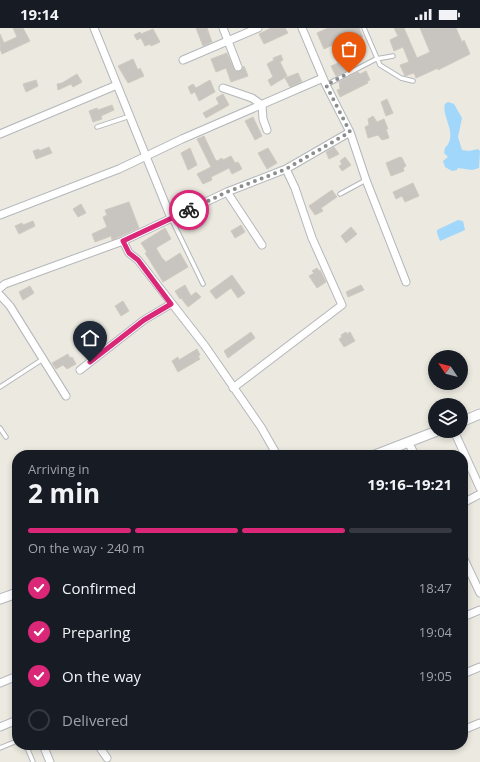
<!DOCTYPE html>
<meta charset="utf-8">
<style>
:root{--surface:#171b24;--page:#20242c;--text:#f1f3f6;--muted:#9ea1a6;--line:#363941;--accent:#db2777}
body{margin:0;font-family:"Open Sans",sans-serif;background:var(--page);color:var(--text);height:100vh;display:flex;flex-direction:column;font-size:15px;white-space:nowrap}
*{box-sizing:border-box;margin:0}
p{font-size:13px;color:var(--muted)}
.icon{flex:none;width:22px;height:22px;fill:none;stroke:currentColor;stroke-width:2;stroke-linecap:round;stroke-linejoin:round}
.map{position:relative;flex:1;overflow:hidden}
.side{position:absolute;left:12px;top:422px;width:456px;height:300px;display:flex;flex-direction:column;background:var(--surface);border-radius:16px;box-shadow:0 2px 6px #0003}
.side>*{flex:none}
.needle{width:26px;rotate:305deg}
.buttons{position:absolute;left:428px;top:322px;display:grid;gap:8px}
.buttons a{display:grid;place-items:center;width:40px;height:40px;border-radius:50%;background:var(--surface);box-shadow:0 2px 6px #0003;font-size:20px}
.pin{position:absolute;display:grid;place-items:center;width:34px;height:34px;color:#fff;margin:-41px -17px;border-radius:50% 50% 50% 0;rotate:-45deg;box-shadow:0 0 4px #0007}
.pin .icon{rotate:45deg}
.courier{position:absolute;display:grid;place-items:center;width:40px;height:40px;margin:-20px;border:3px solid #db2777;border-radius:50%;background:#fff;color:#222;box-shadow:0 1px 5px #0007}
.head em{font-style:normal;font-weight:700}
.head div{display:flex;flex-direction:column-reverse}
.head{display:flex;align-items:center;justify-content:space-between;height:68px;padding:0 16px}
h1{font-size:26px;font-weight:700;line-height:30px}
.bar{display:grid;grid-template-columns:repeat(4,1fr);gap:6px 4px;align-content:center;height:48px;padding:0 16px}
.bar i{height:5px;border-radius:3px;background:var(--line)}
.bar .on{background:var(--accent)}
.bar p{grid-column:span 4}
ol{padding:0 16px;list-style:none}
li{display:flex;align-items:center;gap:12px;height:44px}
li p{margin-inline-start:auto}
li .icon{padding:4px;border-radius:50%;background:var(--accent);color:#fff;stroke-width:4}
li:last-child{color:var(--muted)}
li i{width:22px;height:22px;border:2px solid var(--line);border-radius:50%}
.status{display:flex;justify-content:space-between;align-items:center;height:28px;padding:0 20px;background:var(--surface);direction:ltr}
.status svg{height:11px;fill:currentColor}
.map>svg:first-child{display:block}
.water{fill:#a1d7fb}
.building{fill:#c8c5c0;stroke:#d0cabf}
.lines{fill:none;stroke-linecap:round;stroke-linejoin:round}
.lane-casing{stroke:#b3b7bb;stroke-width:5.5}
.street-casing{stroke:#b3b7bb;stroke-width:9}
.secondary-casing{stroke:#b4b8bd;stroke-width:11}
.lane{stroke:#fff;stroke-width:3.5}
.street{stroke:#fff;stroke-width:7}
.secondary{stroke:#fff;stroke-width:9}
.done{stroke:#8c8e8d;stroke-width:4;stroke-dasharray:0 7.2}
.route{stroke:#db2777;stroke-width:5}
</style>
<div class="status"><b>19:14</b><svg viewBox="0 0 49 12"><path d="M0 12V9h3v3zM5 12V6h3v6zM10 12V3h3v9zM15 12V0h3v12zM26 1h20v11H26zM47 4h2v5h-2z"/></svg></div>
<div class="map">
<svg width="480" height="734" viewBox="0 0 480 734">
<rect width="100%" height="100%" fill="#ece9e0"/>
<path class="water" d="M448,74L454,76L462,90L458,109L462,122L469,123L478,121L480,123L479,140L472,142L458,140L457,142L452,143L445,139L443,133L448,129L444,125L445,120C459,107 441,88 445,76Z
M458,192L463,193L465,202L440,213L437,205V202Z"/>
<path class="building" d="M13,0H23L30,13L2,26L0,21V6L4,15L17,9Z
M196,0H207L212,14L203,18Z
M271,0H285L288,5L264,16L259,6Z
M328,0H359L363,9L353,13L361,30L353,33L355,38L336,48L331,38L338,35L334,28L350,20L346,11L324,21L317,5Z
M394,0H404L417,30L430,24L420,0H456L462,14L464,12L470,26L438,42V40L416,50L414,45L405,48L400,37L409,34L403,19L394,23L390,12L398,8Z
M153,1L160,14L151,18L150,16L145,18L141,10L137,12L134,7L140,4L141,6Z
M227,25L235,43H240L244,38L248,48L231,54L226,40L216,44L211,31Z
M281,27L283,32L280,34L287,48L271,58L268,52L273,49L267,36L274,32L273,30Z
M133,31L138,42L140,40L144,48L128,55L118,38Z
M366,43L370,52L367,53L368,55L340,69L337,62L340,61L339,54L358,44L360,46Z
M298,45L302,54L290,59L285,50Z
M77,46L82,54L73,59L71,56L58,62L57,56L62,55Z
M36,52L38,58L26,64L23,56Z
M210,52L215,64L199,73L195,64L191,66L188,59L193,56L196,60Z
M223,66L229,77L206,90L203,85L219,76L216,70Z
M387,71L393,85L386,88L381,74Z
M112,77L114,82L101,88L102,91L93,94L89,83L97,80L98,82Z
M373,88L377,94L384,91L388,101H386L389,110L382,112L378,107L368,110L365,99L369,97L368,91Z
M253,89L262,108L255,112L245,93Z
M204,108L215,131L217,133L222,130L223,132L231,128L235,135L238,134L242,141L232,146L229,140L211,149L212,152L203,156L197,146L211,139L197,111Z
M49,119L52,125L36,131L33,123L39,121V123Z
M334,119L339,126L329,131L326,124Z
M190,120L197,137L188,142L181,125Z
M268,120L277,135L267,141L258,125Z
M345,129L351,137L342,143L339,138L342,136L340,133Z
M400,129L402,130L406,138L403,140L404,143L391,148L386,135Z
M413,155L419,168L405,174L402,168L396,171L393,164Z
M332,162L337,169L321,180L323,183L315,187L309,178Z
M129,174L139,200L112,212L111,208L95,214L92,206L107,199L103,189L107,187L105,182Z
M81,176L86,185L78,189L73,181Z
M33,193L35,198L19,206L15,198L22,195L23,197Z
M241,197L245,204L235,210L231,203Z
M351,199L357,206L346,215L341,208Z
M165,200L171,211L156,220L162,230L166,234L180,225L188,239L163,254L145,225L147,224L141,215Z
M317,240L319,243L320,242L326,254L317,260L309,248L314,245L312,243Z
M232,247L245,265L238,270L231,260L216,271L210,263Z
M185,257L191,268L196,264L201,269L188,279L181,270L180,271L175,263Z
M361,257L364,262L348,269L346,264Z
M30,258L34,265L23,272L19,264Z
M123,273L129,283L121,288L115,278Z
M251,304L255,310L228,330L224,323Z
M346,304L347,306L350,304L355,313L344,319L339,311L342,309L341,307Z
M197,321L200,327L198,328L200,331L178,344L172,333L178,329L179,332Z
M68,326L70,330L72,329L76,336L67,341L63,337L56,341L52,335Z"/>
<g class="lines">
<defs>
<path id="lane" d="M364,0L380,37L401,50L413,53
M326,57L376,31L393,28
M97,99L130,88
M340,166L366,152
M171,190L203,256
M0,359L43,331
M0,400L6,409
M26,717L33,734
M0,720L17,713"/>
<path id="street" d="M94,0L171,190
M223,0L238,39
M302,0L326,57L350,104L366,152L406,254
M183,32L258,0
M223,60L252,70L262,77L263,91L267,102
M0,106L117,57
M227,164L262,217
M0,187L119,141L182,111L323,50
M123,213L129,225L138,232L205,318L261,399L277,427
M0,260L5,256L123,213L227,164L286,141L350,104
M0,267L10,278L66,368
M80,342L144,292L171,276
M233,360L342,277L312,210L295,160L286,141
M454,403L480,460
M408,414L415,427
M463,475L480,466
M463,529L480,565
M463,589L480,582
M463,646L480,639
M0,655L17,648
M0,699L17,692
M463,702L480,695
M43,717L50,734
M98,717L107,730"/>
<path id="secondary" d="M461,394L480,386
M375,427L437,403
M0,571L17,565"/>
</defs>
<use href="#lane" class="lane-casing"/>
<use href="#street" class="street-casing"/>
<use href="#secondary" class="secondary-casing"/>
<use href="#lane" class="lane"/>
<use href="#street" class="street"/>
<use href="#secondary" class="secondary"/>
</g>
<g class="lines">
<path class="done" d="M189,182L227,164L286,141L350,104L326,57L349,45"/>
<path class="route" d="M90,334L144,292L171,276L138,232L129,225L123,213L189,182"/>
</g>
</svg>
<div class="buttons">
<a><svg class="needle" viewBox="-14 -14 28 28"><path d="M0-13l5 13h-10z" fill="#e53935"/><path d="M0 13l5-13h-10z" fill="#9ea1a6"/></svg></a>
<a><svg class="icon" aria-label="layers" viewBox="0 0 24 24"><path d="M12 4l9 5-9 5-9-5zM3 14l9 5 9-5"/></svg></a>
</div>
<div class="pin" style="left:349px;top:45px;background:#ea580c"><svg class="icon" aria-label="bag" viewBox="0 0 24 24"><path d="M5 8h14l-1 12H6zM9 8a3 3 0 0 1 6 0"/></svg></div>
<div class="pin" style="left:90px;top:334px;background:#1f2937"><svg class="icon" aria-label="home" viewBox="0 0 24 24"><path d="M3 11l9-7 9 7M6 9v11h12V9"/></svg></div>
<div class="courier" style="left:189px;top:182px"><svg class="icon" aria-label="bike" viewBox="0 0 24 24"><circle cx="6" cy="16" r="4"/><circle cx="18" cy="16" r="4"/><path d="M6 16l4-8h5l3 8M10 8l3 8H6M13 5h3"/></svg></div>
<section class="side">
<div class="head"><div><h1>2 min</h1><p>Arriving in</p></div><em>19:16–19:21</em></div>
<div class="bar"><i class="on"></i><i class="on"></i><i class="on"></i><i></i><p>On the way · 240 m</p></div>
<ol>
<li><svg class="icon" aria-label="check" viewBox="0 0 24 24"><path d="M5 12l5 5 9-10"/></svg>Confirmed<p>18:47</p></li>
<li><svg class="icon" aria-label="check" viewBox="0 0 24 24"><path d="M5 12l5 5 9-10"/></svg>Preparing<p>19:04</p></li>
<li><svg class="icon" aria-label="check" viewBox="0 0 24 24"><path d="M5 12l5 5 9-10"/></svg>On the way<p>19:05</p></li>
<li><i></i>Delivered</li>
</ol>
</section>
</div>
